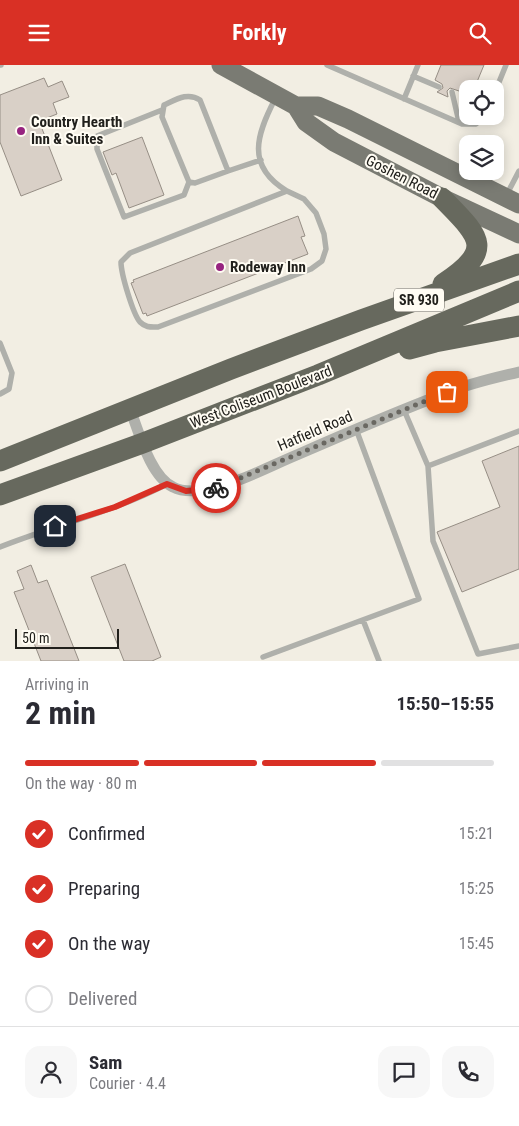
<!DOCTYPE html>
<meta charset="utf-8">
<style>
:root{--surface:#fff;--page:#f7f7f7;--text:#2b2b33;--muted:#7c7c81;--line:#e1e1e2;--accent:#d93025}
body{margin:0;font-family:"Roboto Condensed",sans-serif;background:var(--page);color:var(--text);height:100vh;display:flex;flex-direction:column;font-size:19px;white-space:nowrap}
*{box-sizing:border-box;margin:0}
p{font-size:16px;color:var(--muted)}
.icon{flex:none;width:28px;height:28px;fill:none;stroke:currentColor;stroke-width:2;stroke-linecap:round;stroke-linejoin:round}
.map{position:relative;height:596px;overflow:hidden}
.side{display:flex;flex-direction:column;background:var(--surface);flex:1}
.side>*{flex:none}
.tools{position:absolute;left:459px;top:15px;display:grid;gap:10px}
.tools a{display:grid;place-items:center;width:45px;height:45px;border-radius:10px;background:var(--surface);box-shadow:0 2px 12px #0003;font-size:25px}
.scale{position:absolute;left:15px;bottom:12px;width:104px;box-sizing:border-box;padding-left:5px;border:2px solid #21201c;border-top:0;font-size:14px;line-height:18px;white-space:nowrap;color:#21201c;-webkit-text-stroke:4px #fffcf3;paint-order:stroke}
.pin{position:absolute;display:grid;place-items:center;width:42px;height:42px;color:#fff;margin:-21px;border-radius:10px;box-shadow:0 2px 8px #0006}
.courier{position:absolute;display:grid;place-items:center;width:50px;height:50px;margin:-25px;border:4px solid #d93025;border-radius:50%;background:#fff;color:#222;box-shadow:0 1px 6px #0007}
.headline em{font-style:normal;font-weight:700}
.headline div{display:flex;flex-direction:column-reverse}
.headline{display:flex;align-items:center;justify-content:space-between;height:85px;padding:0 25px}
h1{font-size:32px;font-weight:700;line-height:38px}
.bar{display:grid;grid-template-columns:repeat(4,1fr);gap:8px 5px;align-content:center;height:60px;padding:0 25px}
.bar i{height:6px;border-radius:4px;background:var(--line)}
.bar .current{background:var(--accent)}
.bar p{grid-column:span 4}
.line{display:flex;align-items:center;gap:12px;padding:0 25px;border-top:1px solid var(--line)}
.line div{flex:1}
.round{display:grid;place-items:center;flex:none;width:52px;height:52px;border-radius:15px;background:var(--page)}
ol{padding:0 25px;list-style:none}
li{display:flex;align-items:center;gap:15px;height:55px}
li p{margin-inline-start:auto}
li .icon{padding:5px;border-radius:50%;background:var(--accent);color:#fff;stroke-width:4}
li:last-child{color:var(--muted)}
li i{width:28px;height:28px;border:2px solid var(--line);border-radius:50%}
header{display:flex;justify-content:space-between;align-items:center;height:65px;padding:0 25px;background:var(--accent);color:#fff;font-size:22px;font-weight:700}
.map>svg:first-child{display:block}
.building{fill:#d9d0c7;stroke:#968e85}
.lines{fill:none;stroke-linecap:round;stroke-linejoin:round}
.lane{stroke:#afb0ab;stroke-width:5.5}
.street{stroke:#afb0ab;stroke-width:11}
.primary{stroke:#7a7b73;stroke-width:19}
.highway{stroke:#67695e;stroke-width:21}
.done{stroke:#6a6862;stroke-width:5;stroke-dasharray:0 9}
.route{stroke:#d93025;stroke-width:6}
.poi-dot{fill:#972380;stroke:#fffcf3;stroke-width:2}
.labels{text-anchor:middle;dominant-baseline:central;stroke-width:4;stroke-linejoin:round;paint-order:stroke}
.shield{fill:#fffcf3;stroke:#64625c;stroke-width:1}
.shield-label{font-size:14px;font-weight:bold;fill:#21201c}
.poi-label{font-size:15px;font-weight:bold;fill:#21201c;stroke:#fffcf3;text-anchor:start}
.street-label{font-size:15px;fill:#21201c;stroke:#fffcf3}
</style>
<header><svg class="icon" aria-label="menu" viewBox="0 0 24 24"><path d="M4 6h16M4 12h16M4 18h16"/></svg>Forkly<svg class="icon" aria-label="search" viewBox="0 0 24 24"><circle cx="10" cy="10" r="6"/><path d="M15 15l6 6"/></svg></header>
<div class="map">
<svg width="519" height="596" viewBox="0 0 519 596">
<rect width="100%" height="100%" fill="#f2eee3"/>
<path class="building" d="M441,0H484L474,24H468V29L450,23L447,26L448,32L437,27L443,23L442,19L435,15Z
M44,13L48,22L62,16L69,32L53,38L57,49L39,56L62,115L21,131L0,77V30Z
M142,72L164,130L129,143L116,108L112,110L103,87Z
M298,151L305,171L301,172L308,189L147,251L146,248L143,249L131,218L134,217L133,215Z
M519,381V504L462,527L437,467L500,442L482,396Z
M125,499L161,592L152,596H124L91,512Z
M31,500L38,518L47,515L79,596H41L14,527L24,524L17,506Z"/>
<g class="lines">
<path class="lane" d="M0,0H1
M327,0L462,59H476L485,51
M413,11L439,22
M452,27L459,57
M495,27L506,0
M275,34C257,69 245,101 287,126L130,188L121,197C121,209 133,249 140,257C146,263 151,262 158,262L311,204L322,196L326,184L324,169L316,148L304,134L287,126
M404,34L418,0
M162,45L97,71V84L124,152L184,130L189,117
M228,106L195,118L189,117L162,52L164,40C177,34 188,27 200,35L228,106L261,95
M507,129L519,106
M0,278L12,308L9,324L0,329
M404,345L428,401L433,476L478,589L519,581
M428,401L519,366
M0,482C55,460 114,447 167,419
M363,555L379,596
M263,592L419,534L356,364"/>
<path class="street" d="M130,344C139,367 150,411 173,422C184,428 199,426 210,424C241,417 270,401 299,389C347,368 396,347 446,328C470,318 494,313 519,307"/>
<path class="primary" d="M221,0L296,41L306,57L334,77L442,133L519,169
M296,41H318L348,54L519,139"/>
<path class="highway" d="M442,133C480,172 496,184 443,219
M409,284L435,277L519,261
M0,396L231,304L361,255L519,199
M0,430L143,378L318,310L519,226"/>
</g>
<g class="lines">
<path class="done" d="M216,423L447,327"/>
<path class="route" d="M55,461L115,442L167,419L186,426L216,423"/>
</g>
<g class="poi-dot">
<circle cx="21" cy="66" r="5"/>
<circle cx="220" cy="202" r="5"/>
</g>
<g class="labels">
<rect class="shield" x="394" y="223.5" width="50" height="23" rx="4"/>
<g class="shield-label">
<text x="419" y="235">SR 930</text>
</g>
<g class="poi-label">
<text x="31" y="57">Country Hearth<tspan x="31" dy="17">Inn &amp; Suites</tspan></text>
<text x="230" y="202">Rodeway Inn</text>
</g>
<g class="street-label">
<text transform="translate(402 112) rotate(27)">Goshen Road</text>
<text transform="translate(261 332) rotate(-21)">West Coliseum Boulevard</text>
<text transform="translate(315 366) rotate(-23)">Hatfield Road</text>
</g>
</g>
</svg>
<div class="tools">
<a><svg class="icon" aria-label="locate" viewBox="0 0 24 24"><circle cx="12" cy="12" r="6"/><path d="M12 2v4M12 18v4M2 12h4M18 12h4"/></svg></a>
<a><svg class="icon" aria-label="layers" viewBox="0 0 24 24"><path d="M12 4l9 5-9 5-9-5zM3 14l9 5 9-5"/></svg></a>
</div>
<div class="scale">50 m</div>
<div class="pin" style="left:447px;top:327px;background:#ea580c"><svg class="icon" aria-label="bag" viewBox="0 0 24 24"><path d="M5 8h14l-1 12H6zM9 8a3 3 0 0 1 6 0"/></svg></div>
<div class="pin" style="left:55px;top:461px;background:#1f2937"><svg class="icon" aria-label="home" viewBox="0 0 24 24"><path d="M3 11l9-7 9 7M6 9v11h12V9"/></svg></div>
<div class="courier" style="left:216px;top:423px"><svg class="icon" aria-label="bike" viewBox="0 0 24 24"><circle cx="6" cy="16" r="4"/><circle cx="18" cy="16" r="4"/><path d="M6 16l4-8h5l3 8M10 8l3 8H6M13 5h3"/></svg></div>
</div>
<section class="side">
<div class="headline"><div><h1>2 min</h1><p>Arriving in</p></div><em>15:50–15:55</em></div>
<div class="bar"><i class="current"></i><i class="current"></i><i class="current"></i><i></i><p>On the way · 80 m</p></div>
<ol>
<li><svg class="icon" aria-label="check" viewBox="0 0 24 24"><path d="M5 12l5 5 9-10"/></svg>Confirmed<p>15:21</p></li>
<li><svg class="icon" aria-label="check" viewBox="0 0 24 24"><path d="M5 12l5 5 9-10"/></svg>Preparing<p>15:25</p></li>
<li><svg class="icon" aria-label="check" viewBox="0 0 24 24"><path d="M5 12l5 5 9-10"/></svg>On the way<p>15:45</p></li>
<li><i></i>Delivered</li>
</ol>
<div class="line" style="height:90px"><a class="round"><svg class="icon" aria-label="person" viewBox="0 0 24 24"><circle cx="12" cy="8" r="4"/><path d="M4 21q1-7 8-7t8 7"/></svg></a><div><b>Sam</b><p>Courier · 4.4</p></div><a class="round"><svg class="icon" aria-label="chat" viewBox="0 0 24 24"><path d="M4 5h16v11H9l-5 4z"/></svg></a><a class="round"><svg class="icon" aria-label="phone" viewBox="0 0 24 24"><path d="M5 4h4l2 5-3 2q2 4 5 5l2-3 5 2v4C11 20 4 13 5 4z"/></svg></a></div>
</section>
